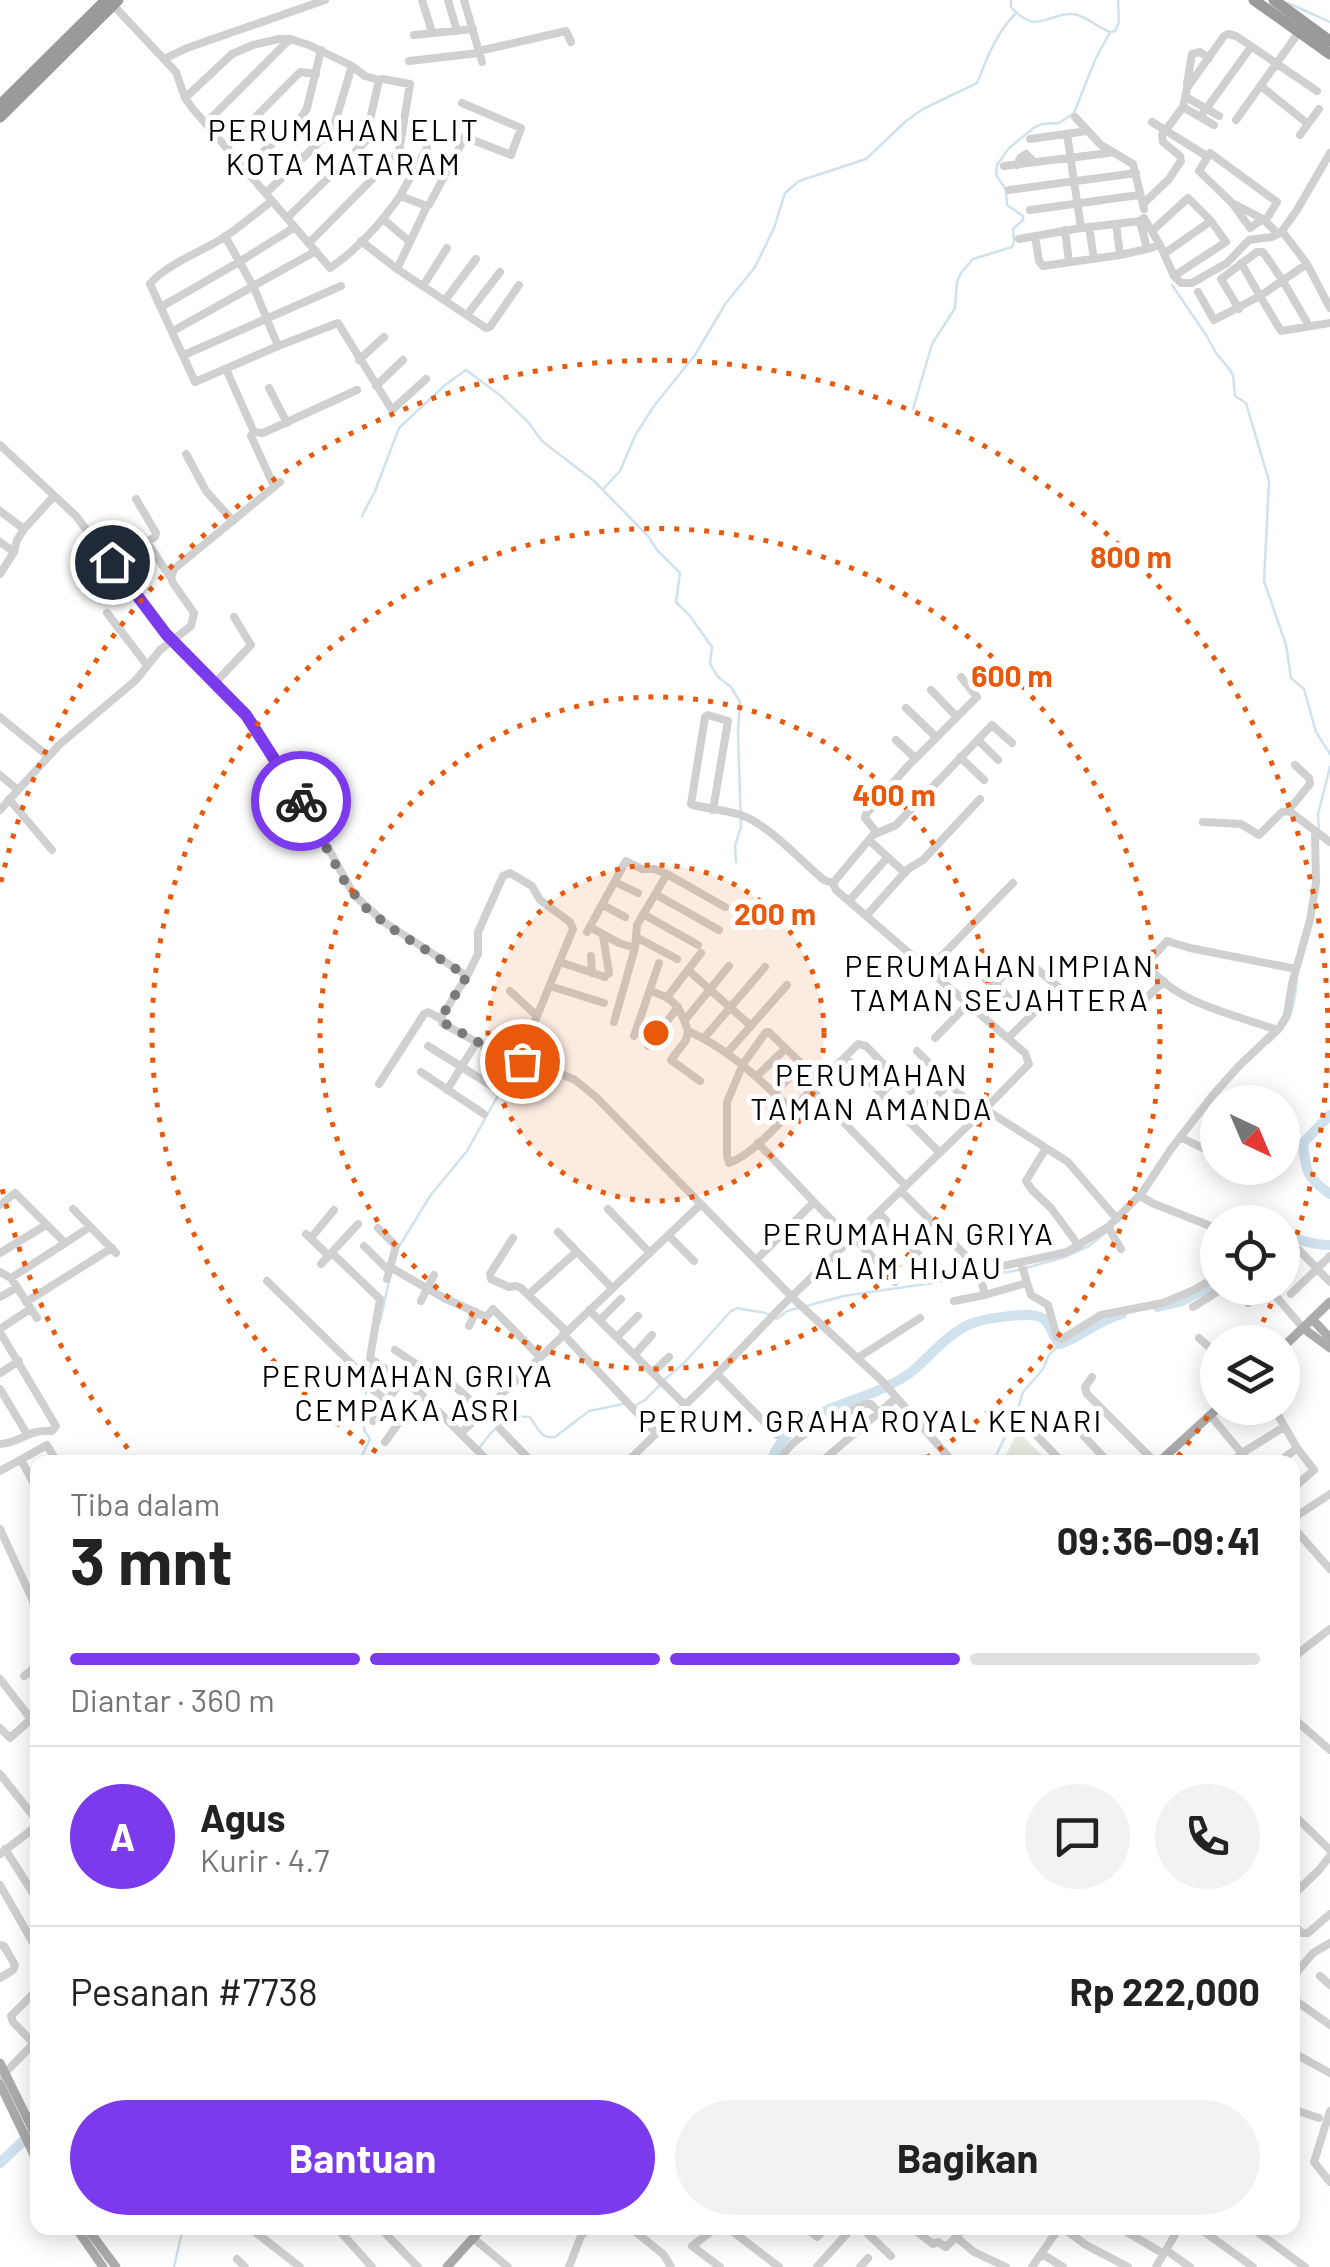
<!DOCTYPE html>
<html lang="id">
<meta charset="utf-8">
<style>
:root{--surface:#fff;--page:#f2f2f2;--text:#222;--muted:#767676;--line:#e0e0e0;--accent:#7c3aed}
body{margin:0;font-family:Barlow,sans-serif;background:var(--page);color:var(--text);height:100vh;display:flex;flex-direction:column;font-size:38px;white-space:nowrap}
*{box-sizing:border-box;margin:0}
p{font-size:32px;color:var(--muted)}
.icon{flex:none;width:55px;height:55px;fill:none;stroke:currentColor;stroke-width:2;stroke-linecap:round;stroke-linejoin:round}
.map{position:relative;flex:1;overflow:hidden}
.sheet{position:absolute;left:30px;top:1455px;width:1270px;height:780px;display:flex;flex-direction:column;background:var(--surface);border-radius:20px;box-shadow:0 5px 25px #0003}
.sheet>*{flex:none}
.needle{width:65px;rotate:136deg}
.controls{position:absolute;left:1200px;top:1085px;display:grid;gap:20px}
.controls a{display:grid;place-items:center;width:100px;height:100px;border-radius:50%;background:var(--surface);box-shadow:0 5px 25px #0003;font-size:50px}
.pin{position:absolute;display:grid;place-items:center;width:85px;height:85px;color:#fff;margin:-42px;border:5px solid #fff;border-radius:50%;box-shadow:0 2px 10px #0007}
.courier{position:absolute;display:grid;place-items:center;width:100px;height:100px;margin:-50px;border:8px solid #7c3aed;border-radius:50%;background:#fff;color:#222;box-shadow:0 2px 12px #0007}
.head em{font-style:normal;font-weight:700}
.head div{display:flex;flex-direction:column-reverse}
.head{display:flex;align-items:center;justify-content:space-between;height:170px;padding:0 40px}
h1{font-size:65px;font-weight:700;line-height:75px}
.bar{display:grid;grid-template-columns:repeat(4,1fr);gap:15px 10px;align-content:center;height:120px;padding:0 40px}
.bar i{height:12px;border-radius:8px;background:var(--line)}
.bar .on{background:var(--accent)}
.bar p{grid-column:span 4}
.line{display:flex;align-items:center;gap:25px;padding:0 40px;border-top:2px solid var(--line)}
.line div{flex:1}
.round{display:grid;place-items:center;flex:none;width:105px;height:105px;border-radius:52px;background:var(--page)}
.primary-button{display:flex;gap:20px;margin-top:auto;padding:20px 40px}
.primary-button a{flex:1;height:115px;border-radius:60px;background:var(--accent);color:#fff;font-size:40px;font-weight:700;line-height:115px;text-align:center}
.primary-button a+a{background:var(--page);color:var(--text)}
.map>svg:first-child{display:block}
.pitch{fill:#e6ecdf}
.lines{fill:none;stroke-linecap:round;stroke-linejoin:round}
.stream{stroke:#cfe2ee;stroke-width:2.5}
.river{stroke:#cfe2ee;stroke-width:10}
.minor{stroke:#d0d0d0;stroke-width:8}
.major{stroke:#ababab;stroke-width:9}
.highway{stroke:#9a9a9a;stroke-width:11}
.done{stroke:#7a7a7a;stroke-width:10;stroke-dasharray:0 18}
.route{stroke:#7c3aed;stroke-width:12}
.ring{fill:none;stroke:#e8590c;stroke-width:5;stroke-dasharray:5 10}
.labels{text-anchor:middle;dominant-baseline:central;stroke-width:10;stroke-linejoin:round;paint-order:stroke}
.neighbourhood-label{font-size:30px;letter-spacing:2.5px;fill:#000;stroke:#fff}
.centre{fill:#e8590c;stroke:#fff;stroke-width:5}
.ring-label{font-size:30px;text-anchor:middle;font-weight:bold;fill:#e8590c;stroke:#fff;stroke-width:10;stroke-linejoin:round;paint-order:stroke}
</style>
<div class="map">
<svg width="1330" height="2267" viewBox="0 0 1330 2267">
<rect width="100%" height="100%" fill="#fff"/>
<path class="pitch" d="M1018,1432L1049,1462H1002Z"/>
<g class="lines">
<path class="stream" d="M1011,0V7C1037,36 1046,13 1073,14C1085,15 1098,28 1110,32L1115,31L1119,22L1118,0
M1288,3L1330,22
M1172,285L1206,335L1216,353L1230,370L1233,375L1235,396L1246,403L1269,481L1264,581L1286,645L1291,678L1304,689L1316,732L1330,754
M913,409L932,344L955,308L957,282L961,273L973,259L1012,247L1014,242L1013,229L1023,220V216L1007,205L1006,190L996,175L997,165L1009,148L1035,127L1042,124L1059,123L1074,113L1095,60L1110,32
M603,489L620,471L636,434L654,406L695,355L726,303L755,267L774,228L785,193L799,181L866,159L906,121L923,109L977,83C987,58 996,33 1016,13
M362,516L375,491L399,428L445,385L466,370L501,396L528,422L542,441L594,481L648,536L657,550L680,573L676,602L690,616L712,647L710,664L718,677L731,687L740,702L738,733L741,827L735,846L736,862
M1319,832L1318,814L1330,767
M1268,1043C1291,1024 1294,1009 1297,980
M400,1245L430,1196L467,1151L514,1067
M380,1322L389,1281
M665,1379L684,1363L731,1311L738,1308C752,1312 766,1310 777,1319L787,1311L844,1296L1014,1271L1062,1258L1089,1246L1108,1231
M367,1381L371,1364
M636,1405L645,1400L660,1385
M480,1447C493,1429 506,1413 530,1417C537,1427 540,1439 555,1437L589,1411L623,1404
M359,1462L370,1439L364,1430L366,1389
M416,1462H432
M993,1462L1017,1412L1023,1392L1043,1369L1049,1355L1060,1344
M174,2267L181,2236L187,2228"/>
<path class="river" d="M1330,1115L1303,1143C1306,1172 1306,1177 1330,1194
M1282,1239C1301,1237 1312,1246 1330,1245
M1158,1307L1182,1301L1218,1282
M771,1462C776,1447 784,1436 798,1426C832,1402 883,1396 915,1369C933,1353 952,1329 976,1322C988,1318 1024,1313 1037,1316C1051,1319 1050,1335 1060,1344C1082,1337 1099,1319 1122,1314
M0,2163L38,2127"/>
<path class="minor" d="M422,0L432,32
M448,0L457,31
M464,0L482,62
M113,5L176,72L185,98L193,109L330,268C357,250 381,223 400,196L427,206L429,205L465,137L511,155L521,128L462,103
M414,35L473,29
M479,51L566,31L571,42
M164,59L187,48L325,0
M409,61L479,53
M352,66L365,76L379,80
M1187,84L1192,54L1200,52L1209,58
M1261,86L1308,124
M1186,97L1219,116
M185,98L232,54L253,45L279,39H290L309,45L352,66L333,129L266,193
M1183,107L1214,125
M1201,116L1251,47
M1075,117L1101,145L1133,164L1144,209
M1236,120L1299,32
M1152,122L1205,155
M206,123L290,39
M1067,134L1081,228
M1300,135L1319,109
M1030,139L1087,131
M227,146L300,72L316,74
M1017,165L1020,158L1026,154L1034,162
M1004,166L1109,153
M246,168L303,115L307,108L321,50
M1009,190L1136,173
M400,196L427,148
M272,201C257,212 242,225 226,236C204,251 166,264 150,284L195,382L278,346
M1143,204L1169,179L1181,161L1180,156L1163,142L1162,135L1183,107L1187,88L1224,36L1228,34L1236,36L1317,91
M1236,205L1263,219
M1030,210L1139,195
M287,218L365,142L379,80L383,79L410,84L399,152L310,242
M383,219L410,242L427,206
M1266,220L1277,202L1210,153L1199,171L1232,203L1250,228L1263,219L1278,234
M1116,224L1120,255
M1089,227L1094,259
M1065,230L1069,262
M1153,230L1188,198L1211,221L1226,242L1174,276L1160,245
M1282,231L1307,264L1330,308
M225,236L254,288L278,346L338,323L392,410L426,379
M1035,236L1039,261L1043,266L1120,255L1147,249L1140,221
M1019,239L1081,228L1140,221L1144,218L1160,245L1147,249
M361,241L397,269L486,328L490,327L519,285
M1165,253L1211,221
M1241,263L1260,296L1307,264
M397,269L410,242
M1174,276L1181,283H1192L1227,263L1249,240L1272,237L1282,231L1297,210L1330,153
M423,286L447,248
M1198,292L1214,320L1260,296L1281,331L1330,323
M446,299L476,259
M161,307L239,262L295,227
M1239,309L1221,279L1257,252H1263L1283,281L1309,326
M467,315L500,272
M173,331L316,251
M184,355L341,286
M359,360L384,337
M226,369L254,432L251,436L274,486
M376,386L403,360
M269,388L287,423
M254,432L263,433L357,390
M0,445L76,516L165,634L246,715L321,835L354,895L384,922L467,976L442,1016V1023L511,1061L518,1063L525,1058
M186,454L206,491L233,521
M136,499L156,533L155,537L148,541V544L171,578
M0,511L24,529L54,496
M0,542L14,552
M0,574L14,552L17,540L24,529
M107,613L147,665
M215,683L251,645L234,617
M931,690L957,717
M906,708L936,737
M0,717L48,756
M896,740L915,758
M978,740L998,760
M960,757L984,780
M0,775L18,790
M9,799L52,850
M0,810L59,745L136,680L160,650L191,626L194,613L173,583L171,578L174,569L280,482
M713,810L728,721L708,715L705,717L691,804L693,805C709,809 726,810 741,815C768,824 802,862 824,880L833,883
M1288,811L1310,784L1309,778L1295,765
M1203,822L1241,824L1259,835L1282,812L1289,811L1330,842
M877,833L865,818L866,814L907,767L977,697L961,677
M870,841L905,873
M615,882L638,893
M655,894L719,930
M849,901L887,858
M603,905L625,917
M643,914L698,945
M867,915L908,869L923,860L980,799
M590,927L619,943L635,948
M587,932L626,861L642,869H654L667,874L725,907
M603,935L609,973
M636,937L677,959
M591,956L592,973
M560,962L605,977
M973,966L992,986
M929,969L1013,883
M689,971L751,1026
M467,976L478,954V932L503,876L510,873L532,886L540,900L570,922L573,929L525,1045L523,1053L525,1058L575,1080L596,1097L797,1302L882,1381L953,1462
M995,983L1013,1003
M550,986L604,1003
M510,991L537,1016
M650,991C675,998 680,1007 688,1031L686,1040L671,1060L700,1081
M668,996L701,953
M973,1007L1009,970L1022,972L1032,965L1062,990
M1135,1009L1164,981
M685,1020L729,966
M614,1022L635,948L637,925L667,874
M1277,1030C1236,1015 1170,1002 1147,963L1167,941L1190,948L1296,969
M688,1031C729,1049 759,1079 791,1109
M634,1036L659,963
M704,1038L765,967
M935,1038L969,1003
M1008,1038L1045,1002
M428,1046L497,1089
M648,1046L678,1007
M917,1051L980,1114
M727,1053L787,985
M846,1058L940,1153
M421,1072L484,1114
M757,1076L785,1049
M897,1078L911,1091
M820,1082L769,1032H766L743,1064L727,1102V1156L729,1163C757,1153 789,1111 812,1090L906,1186
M379,1084L424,1014L428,1012L441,1019
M818,1084L858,1044L866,1046L897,1078L881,1093
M447,1090L477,1042
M774,1093L802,1065
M985,1109L1068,1162L1117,1219
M910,1123L950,1083
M1180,1137L1217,1155
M1046,1148L1026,1181L1032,1190L1051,1208L1079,1246
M901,1191L978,1268L984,1270L1067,1252L1108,1227L1142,1193L1171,1149L1213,1095L1238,1067L1280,1027L1287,1015L1292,984L1310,920L1316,883L1315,833
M1139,1195L1152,1203L1218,1229
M814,1202L851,1240
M0,1205L15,1193L65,1243
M73,1209L116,1253
M608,1209L650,1253
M879,1213L935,1272
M1108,1227L1121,1249
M378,1228L396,1246L387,1279
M558,1232L612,1288
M306,1234L329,1256
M669,1236L694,1261
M854,1237L895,1282
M311,1238L334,1210
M513,1238L490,1274L491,1279L509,1287L516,1286L521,1288L566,1331
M364,1246L386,1268L390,1267L444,1298L486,1317L493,1309L540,1357
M0,1253L46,1225
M332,1253L380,1299L370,1358L420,1393L489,1462
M756,1260L814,1202L758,1143
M1282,1261L1293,1250H1299L1330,1282
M1021,1263L1031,1295L1048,1305L1057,1337L1062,1339L1101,1315L1163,1303L1194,1290L1218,1276
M321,1264L358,1224
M978,1268L985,1295L1026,1283
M0,1272L11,1278L37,1318
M11,1278L90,1227
M267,1281L358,1370L366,1384L386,1400
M1239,1288L1248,1303
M1269,1288L1303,1328
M1291,1294L1330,1256
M528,1295L574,1254
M0,1297L16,1288
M421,1301L434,1275
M954,1301L985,1295
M26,1302L112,1248
M1193,1307L1223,1288
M589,1310L685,1405
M600,1320L621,1299
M469,1326L476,1312
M0,1329L30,1309
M0,1332L56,1426L52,1431C28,1429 20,1443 0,1444
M563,1334L656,1433
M617,1337L638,1316
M1199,1338L1218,1355
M395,1350L436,1377H444L484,1412
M635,1354L652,1335
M859,1357L920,1318
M653,1372L669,1357
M0,1373L19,1361
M717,1374L777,1435
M1092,1377L1085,1387L1087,1394L1155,1462
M0,1389L27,1434
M1274,1408L1297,1448L1314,1470L1292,1489
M1210,1415L1249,1462
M1069,1420L1108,1462
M373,1421L402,1380
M500,1429L532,1462
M461,1433L701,1204
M1038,1437L1062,1462
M385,1442L420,1393
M21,1460L38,1491
M627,1462L717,1374L783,1305L985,1109L1029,1064L1025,1053L836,890L833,883L873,835L896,825L992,725L1012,743
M780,1462C789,1434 840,1416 866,1404H871L880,1413
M821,1462L896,1398
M1232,1462L1242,1453L1284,1427
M1279,1462L1297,1448
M0,1471L47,1445L57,1462
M1292,1519L1330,1494
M1292,1526L1330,1569
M0,1529L38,1612
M1292,1661L1300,1652L1330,1629
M24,1676L38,1665
M0,1679L31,1719L10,1738L0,1728
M1292,1717L1330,1750
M0,1774L38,1822
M1292,1813L1330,1850
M5,1849L38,1901
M0,1854L38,1825
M0,1885L32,1941L38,1944
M1292,1896L1319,1870L1330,1856
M1292,1924L1302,1933H1308L1330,1914
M0,1945L4,1946L15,1965L13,1970L0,1978
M1320,1976L1330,1985
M1292,1978L1313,1953L1330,1943
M38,1989L11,2016L13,2022L38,2048
M1292,1998L1330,2025
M1292,2052L1330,2073
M0,2078L38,2039
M1292,2109L1319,2118
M1330,2111L1314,2162L1330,2182
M250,2228L300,2267
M337,2228L372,2267
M380,2228L418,2267
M631,2228L664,2255L671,2267
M716,2228L692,2246L720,2267
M728,2228L779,2267
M806,2228L817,2237L826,2228
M862,2228L891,2256
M912,2228L933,2244L938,2242L946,2247L965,2228
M1063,2228L1086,2245L1128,2267
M1120,2228L1164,2254
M1199,2228L1253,2267
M1252,2228L1305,2267
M956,2237L974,2252L1006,2267
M473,2238L508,2267
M1166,2250L1190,2267
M1042,2254L1063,2267
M237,2259L245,2267
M569,2267L581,2236L588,2228
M817,2267L852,2228
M860,2267L868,2258
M1032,2267L1059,2228
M1156,2267L1179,2228"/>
<path class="major" d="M1312,1319L1330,1338
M1303,1328L1330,1348
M1282,1348L1330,1302
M1159,1462L1218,1408
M0,2063L38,2140
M0,2084L38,2163
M76,2228L103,2267
M87,2228L116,2267
M447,2267L482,2228"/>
<path class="highway" d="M1254,0L1330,54
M1274,0L1330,41
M0,105L106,0
M0,117L118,0"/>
</g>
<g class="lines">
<path class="done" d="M301,801L346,884L366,908L391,928L467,976L442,1016V1022L512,1061L518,1063L522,1061"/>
<path class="route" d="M112,562L166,634L246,715L301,801"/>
</g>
<circle cx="656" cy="1033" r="168" fill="#e8590c" fill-opacity=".12"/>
<g class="ring">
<circle cx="656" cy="1033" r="168"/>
<circle cx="656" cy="1033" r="336"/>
<path d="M389 1460A504 504 0 1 1 923 1460"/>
<path d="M1277 1290A672 672 0 0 1 1255 1338M1216 1404A672 672 0 0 1 1175 1460M137 1460A672 672 0 0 1 1 1184M1 882A672 672 0 1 1 1283 1274"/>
</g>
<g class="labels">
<g class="neighbourhood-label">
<text x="344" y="129">PERUMAHAN ELIT<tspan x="344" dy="34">KOTA MATARAM</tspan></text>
<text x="1000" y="965">PERUMAHAN IMPIAN<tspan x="1000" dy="34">TAMAN SEJAHTERA</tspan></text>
<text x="872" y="1074">PERUMAHAN<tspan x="872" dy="34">TAMAN AMANDA</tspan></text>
<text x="909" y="1233">PERUMAHAN GRIYA<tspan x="909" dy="34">ALAM HIJAU</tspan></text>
<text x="408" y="1375">PERUMAHAN GRIYA<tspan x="408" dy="34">CEMPAKA ASRI</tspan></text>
<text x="871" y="1420">PERUM. GRAHA ROYAL KENARI</text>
</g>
</g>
<circle cx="656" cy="1033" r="15" class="centre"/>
<g class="ring-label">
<text x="1131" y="568">800 m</text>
<text x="1012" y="687">600 m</text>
<text x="894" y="806">400 m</text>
<text x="775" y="925">200 m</text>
</g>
</svg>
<div class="controls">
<a><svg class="needle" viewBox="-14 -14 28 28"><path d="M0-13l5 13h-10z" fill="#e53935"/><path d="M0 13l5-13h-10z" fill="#767676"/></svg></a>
<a><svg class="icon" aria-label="locate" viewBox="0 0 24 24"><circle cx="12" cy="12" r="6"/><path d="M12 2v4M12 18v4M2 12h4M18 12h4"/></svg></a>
<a><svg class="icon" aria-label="layers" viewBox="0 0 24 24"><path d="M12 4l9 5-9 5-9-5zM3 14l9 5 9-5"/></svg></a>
</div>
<div class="pin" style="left:522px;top:1061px;background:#ea580c"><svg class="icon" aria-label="bag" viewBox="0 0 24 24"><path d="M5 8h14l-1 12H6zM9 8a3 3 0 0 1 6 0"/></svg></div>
<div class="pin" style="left:112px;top:562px;background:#1f2937"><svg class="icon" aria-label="home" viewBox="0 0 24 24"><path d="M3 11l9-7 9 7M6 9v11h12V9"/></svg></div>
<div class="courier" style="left:301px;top:801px"><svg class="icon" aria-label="bike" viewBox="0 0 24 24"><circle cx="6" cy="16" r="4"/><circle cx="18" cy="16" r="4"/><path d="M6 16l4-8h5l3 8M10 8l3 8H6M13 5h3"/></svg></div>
<section class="sheet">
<div class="head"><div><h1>3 mnt</h1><p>Tiba dalam</p></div><em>09:36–09:41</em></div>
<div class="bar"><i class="on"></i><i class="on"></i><i class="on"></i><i></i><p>Diantar · 360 m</p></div>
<div class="line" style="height:180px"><b class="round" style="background:var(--accent);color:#fff">A</b><div><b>Agus</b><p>Kurir · 4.7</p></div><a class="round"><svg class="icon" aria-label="chat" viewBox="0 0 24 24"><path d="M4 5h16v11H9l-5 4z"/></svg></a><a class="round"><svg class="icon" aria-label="phone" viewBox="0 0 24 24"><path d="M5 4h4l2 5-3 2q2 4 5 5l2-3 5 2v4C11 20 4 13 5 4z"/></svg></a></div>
<div class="line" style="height:130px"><div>Pesanan #7738</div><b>Rp 222,000</b></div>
<div class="primary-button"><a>Bantuan</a><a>Bagikan</a></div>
</section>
</div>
